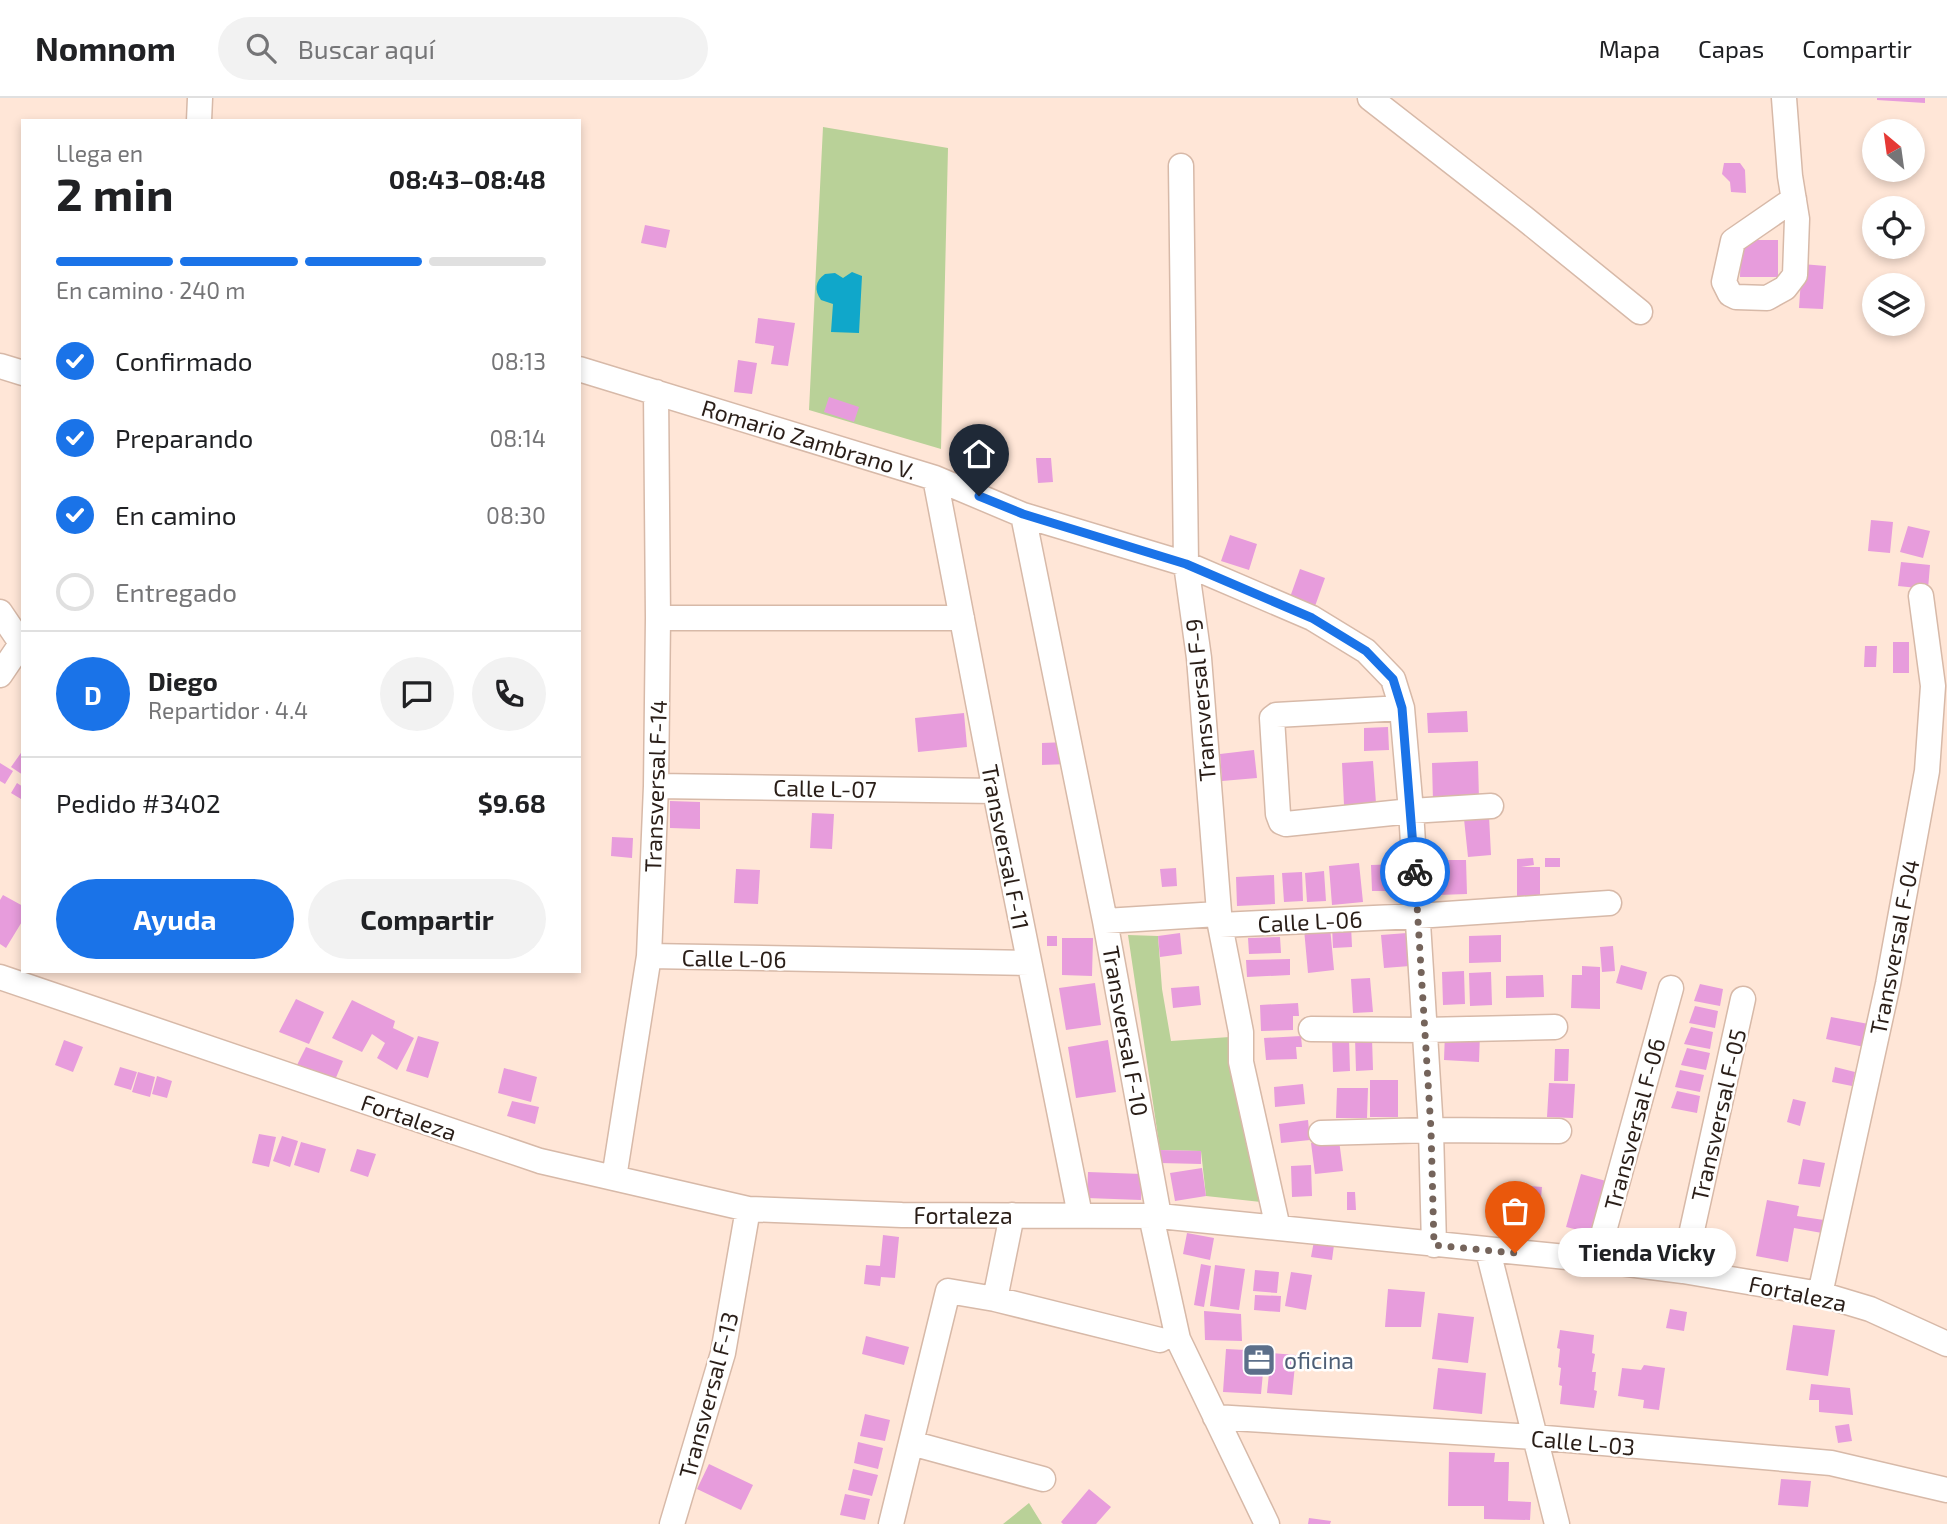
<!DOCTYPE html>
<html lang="es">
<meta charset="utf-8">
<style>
:root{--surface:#fff;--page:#f2f2f2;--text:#202124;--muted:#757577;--line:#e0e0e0;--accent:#1a73e8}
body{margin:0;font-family:"Exo 2",sans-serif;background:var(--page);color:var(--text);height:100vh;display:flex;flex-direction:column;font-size:26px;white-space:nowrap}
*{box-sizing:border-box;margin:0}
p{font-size:23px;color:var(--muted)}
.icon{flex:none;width:38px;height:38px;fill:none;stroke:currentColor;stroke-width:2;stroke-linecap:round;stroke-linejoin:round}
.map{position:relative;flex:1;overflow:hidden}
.details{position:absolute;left:21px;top:21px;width:560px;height:854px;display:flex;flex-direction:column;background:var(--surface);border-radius:0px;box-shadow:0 4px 10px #0003}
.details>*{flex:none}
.needle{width:46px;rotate:331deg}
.tools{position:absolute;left:1862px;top:21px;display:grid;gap:14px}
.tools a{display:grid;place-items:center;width:63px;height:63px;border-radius:50%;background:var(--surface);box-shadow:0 4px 10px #0003;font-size:35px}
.pin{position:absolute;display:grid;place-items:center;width:60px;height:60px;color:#fff;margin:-72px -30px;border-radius:50% 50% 50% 0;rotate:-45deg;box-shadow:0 0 7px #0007}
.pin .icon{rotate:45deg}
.courier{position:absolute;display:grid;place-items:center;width:70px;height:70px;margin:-35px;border:5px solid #1a73e8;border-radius:50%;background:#fff;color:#222;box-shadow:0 2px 9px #0007}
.bubble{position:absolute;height:49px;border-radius:24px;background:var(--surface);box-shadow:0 4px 10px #0003;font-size:23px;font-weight:700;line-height:49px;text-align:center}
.overview em{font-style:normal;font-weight:700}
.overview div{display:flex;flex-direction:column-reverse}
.overview{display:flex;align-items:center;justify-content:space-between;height:119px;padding:0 35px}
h1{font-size:46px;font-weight:700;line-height:52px}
.bar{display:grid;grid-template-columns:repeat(4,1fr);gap:10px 7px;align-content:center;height:84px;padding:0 35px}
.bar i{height:9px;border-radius:5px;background:var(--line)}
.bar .current{background:var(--accent)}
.bar p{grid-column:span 4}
.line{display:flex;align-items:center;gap:18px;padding:0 35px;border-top:2px solid var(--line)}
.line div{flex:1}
.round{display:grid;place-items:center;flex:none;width:74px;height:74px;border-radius:37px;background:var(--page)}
ol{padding:0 35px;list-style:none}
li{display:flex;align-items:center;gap:21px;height:77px}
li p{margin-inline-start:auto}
li .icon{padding:7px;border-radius:50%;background:var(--accent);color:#fff;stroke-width:4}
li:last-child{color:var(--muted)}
li i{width:38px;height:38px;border:4px solid var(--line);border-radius:50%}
.button{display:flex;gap:14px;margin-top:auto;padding:14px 35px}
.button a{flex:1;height:80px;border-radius:42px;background:var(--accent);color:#fff;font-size:28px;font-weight:700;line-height:80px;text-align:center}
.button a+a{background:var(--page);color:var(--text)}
header{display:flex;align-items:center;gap:42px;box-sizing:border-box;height:98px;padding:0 35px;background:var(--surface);border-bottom:2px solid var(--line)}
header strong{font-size:33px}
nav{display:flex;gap:38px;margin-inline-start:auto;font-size:24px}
.search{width:490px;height:63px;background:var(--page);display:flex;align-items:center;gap:18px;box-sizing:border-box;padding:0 24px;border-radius:38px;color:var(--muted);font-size:26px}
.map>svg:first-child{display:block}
.green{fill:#b9d198}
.water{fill:#10a7ca}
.building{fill:#e79cdc}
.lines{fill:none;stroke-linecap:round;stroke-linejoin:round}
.minor-casing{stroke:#d7b9a8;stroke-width:27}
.minor{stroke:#fff;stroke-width:24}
.done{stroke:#75645b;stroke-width:7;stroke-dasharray:0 12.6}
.route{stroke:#1a73e8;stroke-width:9}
.labels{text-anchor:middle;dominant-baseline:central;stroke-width:5;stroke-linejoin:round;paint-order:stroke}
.street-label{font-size:23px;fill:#2a1e18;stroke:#fff}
.service-label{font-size:23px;fill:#4e5e75;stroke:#fff;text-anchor:start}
</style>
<header>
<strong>Nomnom</strong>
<div class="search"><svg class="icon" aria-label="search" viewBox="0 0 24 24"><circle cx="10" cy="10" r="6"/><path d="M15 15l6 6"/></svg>Buscar aquí</div>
<nav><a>Mapa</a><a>Capas</a><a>Compartir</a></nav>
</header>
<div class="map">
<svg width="1947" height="1426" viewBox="0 0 1947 1426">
<rect width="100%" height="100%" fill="#ffe6d7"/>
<path class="green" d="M823,29L948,50L941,351L809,312Z
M1128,837L1158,838L1162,891L1171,943L1230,939L1261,1104L1206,1098L1201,1053L1160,1052Z
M1029,1405L1042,1426H1003Z"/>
<path class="water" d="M852,174L862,178L859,235L831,234L833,206L821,202C814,192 815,183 825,176L835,175L843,180Z"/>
<path class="building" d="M1877,0H1925V5L1877,2Z
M1724,65H1740L1745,72L1746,95L1731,94L1730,84L1722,76Z
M645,127L670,132L666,150L641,145Z
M1741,142H1778V179H1740Z
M1802,166L1826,168L1823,211L1799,210Z
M758,220L795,225L788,268L771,266L774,248L755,245Z
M738,262L757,265L752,296L734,294Z
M829,299L859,309L854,324L824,314Z
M1036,360H1051L1053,384L1038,385Z
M1871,422L1893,424L1890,455L1868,453Z
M1908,428L1930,433L1923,460L1900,454Z
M1230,437L1257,446L1249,472L1221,463Z
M1901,464L1930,467L1928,491L1898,488Z
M1300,471L1325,480L1314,511L1289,502Z
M1893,544H1909V575H1893Z
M1865,548H1877L1876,569H1864Z
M1467,613L1468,634L1428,635L1427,615Z
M964,615L967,649L918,654L915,620Z
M1388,629L1389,652L1364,653V630Z
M1067,644L1068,666L1042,667V645Z
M23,652V677L11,669Z
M1254,652L1257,680L1222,683L1220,656Z
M1373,663L1376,705L1344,707L1342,665Z
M1478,663L1479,701L1433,704L1432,665Z
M0,665L13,673L5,686L0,683Z
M17,685L23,689L21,701L11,695Z
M670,703L700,704V731L670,730Z
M812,715L834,716L832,751L810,750Z
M1489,718L1491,757L1468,759L1464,721Z
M612,739L633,740L632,760L611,758Z
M1533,760L1534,767L1521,769H1540V800H1517V761Z
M1545,760H1560V769H1545Z
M1437,762H1466L1467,796L1438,797Z
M1359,765L1363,804L1332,807L1329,768Z
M1403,766L1404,793H1372L1371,767Z
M1176,770L1177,788L1162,789L1160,771Z
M736,771L760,772L758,806L734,805Z
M1324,773L1326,803L1307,804L1305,775Z
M1302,774L1303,803L1284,804L1282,775Z
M1274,777L1275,806L1237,808L1236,779Z
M3,797L23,808V822L6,850L0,846V802Z
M1351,827L1352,849L1333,850L1332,828Z
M1330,829L1334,872L1308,875L1304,831Z
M1180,835L1182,856L1160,859L1158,838Z
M1407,835L1410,868L1384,870L1381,837Z
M1501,837V864L1469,865V838Z
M1047,838H1057V848H1047Z
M1280,839L1281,855L1249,856L1248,840Z
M1062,840H1093L1092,878L1062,877Z
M1613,848L1615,873L1602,874L1600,849Z
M1290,861V877L1247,879L1246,862Z
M1621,867L1647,874L1642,892L1616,885Z
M1582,868L1600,869V911L1571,910L1572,877H1582Z
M1464,873L1465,906L1443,907L1442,874Z
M1491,874L1492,907L1470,908L1469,875Z
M1543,877L1544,899L1506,900V878Z
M1370,880L1373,914L1353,915L1351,881Z
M1095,885L1101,927L1066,932L1059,890Z
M1700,886L1723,891L1720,908L1694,903Z
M1199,888L1201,907L1173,910L1171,890Z
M296,901L324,914L309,946L279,934Z
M352,902L395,923L393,930L414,940L397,972L377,960L385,945L372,936L362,954L332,940Z
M1298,905L1299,918H1293V932L1261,933L1260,907Z
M1695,908L1718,913L1715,930L1689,925Z
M1831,919L1874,927L1869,950L1826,941Z
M1691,929L1713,934L1710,951L1684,946Z
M1445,934L1480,935L1479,964L1444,962Z
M418,938L439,944L428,980L406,973Z
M1301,938L1302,949H1296L1297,961L1266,962L1264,940Z
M1349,940L1350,973L1333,974L1332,941Z
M1355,940H1372L1373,972L1356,973Z
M64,942L83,949L73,974L55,967Z
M1108,942L1116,994L1076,1000L1068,949Z
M306,949L343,963L335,982L297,967Z
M1687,950L1710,955L1706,972L1681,967Z
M1555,951H1569L1568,983H1554Z
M120,969L137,974L131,992L114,987Z
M1835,969L1855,974L1852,988L1832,984Z
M504,970L537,979L531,1004L498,995Z
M1680,972L1704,977L1700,994L1675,989Z
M138,974L155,979L150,999L132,994Z
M157,978L172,983L167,1000L152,996Z
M1370,982H1398V1019H1370Z
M1549,985L1575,986L1573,1020L1547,1019Z
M1303,986L1305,1006L1275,1009L1274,989Z
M1337,990H1368L1367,1020H1336Z
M1677,993L1700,998L1697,1015L1671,1010Z
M1793,1001L1806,1004L1800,1028L1787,1024Z
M512,1003L539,1009L535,1026L507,1018Z
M1308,1022L1310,1042L1281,1045L1279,1026Z
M259,1036L276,1039L269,1069L252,1065Z
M282,1038L298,1043L290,1069L273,1063Z
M1339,1042L1343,1073L1315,1076L1311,1045Z
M301,1044L326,1051L319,1075L294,1067Z
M357,1051L376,1056L368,1079L350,1073Z
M1160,1052L1201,1053V1066L1160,1065Z
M1803,1061L1825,1065L1820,1089L1798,1086Z
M1311,1067L1312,1098L1292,1099L1291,1068Z
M1202,1070L1206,1098L1175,1103L1170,1075Z
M1088,1074L1142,1076L1141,1102L1087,1100Z
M1581,1076L1606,1083L1591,1135L1566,1129Z
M1505,1086L1542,1089L1538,1131L1501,1128Z
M1347,1094H1355L1356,1112H1347Z
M1767,1102L1799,1108L1797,1118L1824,1122L1822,1135L1794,1130L1788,1164L1756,1158Z
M1187,1135L1214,1140L1210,1162L1183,1156Z
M883,1137L899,1139L895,1180L881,1179L880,1188L864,1186L866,1167L880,1168Z
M1314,1143L1334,1147L1332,1162L1311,1159Z
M1201,1166L1211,1168L1204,1209L1194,1207Z
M1215,1167L1245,1171L1239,1212L1210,1208Z
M1255,1172L1279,1174L1277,1195L1253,1193Z
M1291,1174L1312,1177L1306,1212L1285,1208Z
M1388,1191L1425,1194L1421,1229H1385Z
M1255,1197L1281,1198L1280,1214L1254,1212Z
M1670,1211L1687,1214L1684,1233L1666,1230Z
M1204,1213L1241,1216L1242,1243L1205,1242Z
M1438,1215L1474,1219L1468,1265L1432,1261Z
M1793,1227L1835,1232L1828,1278L1786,1272Z
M1560,1232L1594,1237L1592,1255L1595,1256L1592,1274H1596L1594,1292L1597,1293L1594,1310L1560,1306L1562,1288L1559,1287L1561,1270L1558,1269L1560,1251L1557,1250Z
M866,1238L909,1249L904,1267L862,1256Z
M1226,1251L1265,1253L1261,1296L1223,1294Z
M1271,1255L1296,1257L1292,1297L1267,1295Z
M1644,1267L1665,1270L1659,1312L1643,1310L1644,1302L1618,1298L1622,1270L1641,1272Z
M1438,1270L1486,1275L1482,1316L1433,1311Z
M1811,1286L1850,1290L1853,1317L1819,1314V1302H1809Z
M865,1316L890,1322L885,1343L860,1338Z
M1849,1326L1852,1343L1838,1345L1835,1328Z
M858,1344L883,1350L878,1371L854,1365Z
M1449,1354L1495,1355L1494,1364H1509L1508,1403L1531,1404L1530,1422L1484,1421V1408H1448Z
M709,1366L753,1387L741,1412L697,1391Z
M853,1371L878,1377L872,1398L848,1392Z
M1781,1381L1811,1383L1808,1409L1778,1407Z
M1089,1391L1111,1409L1096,1426H1063L1061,1424Z
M845,1396L870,1401L865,1422L840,1417Z
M1309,1420L1331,1423L1330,1426H1308Z"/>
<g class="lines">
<defs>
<path id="minor" d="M1370,0L1524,120L1640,214
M1784,0L1790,78L1797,121L1795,177L1785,190L1767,200L1736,199L1730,196L1724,184L1733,143L1794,101
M199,23L200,0
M1181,68L1186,466L1199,560L1220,827L1241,934V964L1278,1130
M0,268L23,275
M579,271L935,380L1023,417L1186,466L1312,520L1366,553L1393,581L1402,610L1411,713L1431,1032L1434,1147
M935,380L995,693L1080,1117
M1023,417L1105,823L1159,1118H1151L1178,1241L1267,1426
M0,514L21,545
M658,520H962
M0,577L23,543
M1402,610L1276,617L1272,620L1278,716L1281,724L1286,726L1411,713L1491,708
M656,688L995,693
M1105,823L1218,816
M1220,827L1417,818L1609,805
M649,858L1029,865
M0,879L540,1063L748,1111L902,1117L1159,1118L1596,1162L1683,1173L1820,1196L1870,1211L1947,1246
M1311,931L1424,932L1555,929
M1321,1035L1431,1032L1559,1033
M614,1080L649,858L656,688L658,520L656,294
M1488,1153L1557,1426
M1596,1162L1671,890
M1683,1173L1743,901
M1820,1196L1888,886L1927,673L1933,588L1921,498
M995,1201L1012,1117
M1215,1319L1534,1339L1831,1365L1947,1392
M911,1345L1043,1381
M672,1426L723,1255L748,1111
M891,1426L948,1193L995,1201L1160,1242"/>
</defs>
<use href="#minor" class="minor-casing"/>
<use href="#minor" class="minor"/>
</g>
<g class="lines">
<path class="done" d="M1415,774L1431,1032L1434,1147L1515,1155"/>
<path class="route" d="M979,398L1023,416L1186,466L1312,520L1366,553L1393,581L1402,610L1415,774"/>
</g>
<defs>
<symbol id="office-square" viewBox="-11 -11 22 22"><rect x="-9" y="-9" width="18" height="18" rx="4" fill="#5c6f8a" stroke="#fff"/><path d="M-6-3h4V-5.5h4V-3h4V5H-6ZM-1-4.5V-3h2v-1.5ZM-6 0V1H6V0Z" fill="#fff"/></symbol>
</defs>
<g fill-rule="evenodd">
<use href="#office-square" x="1240" y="1243" width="38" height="38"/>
</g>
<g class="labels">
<g class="street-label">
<text transform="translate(809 341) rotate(17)">Romario Zambrano V.</text>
<text transform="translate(1200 602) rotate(-95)">Transversal F-9</text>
<text transform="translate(655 688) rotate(-88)">Transversal F-14</text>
<text transform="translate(825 690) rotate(1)">Calle L-07</text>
<text transform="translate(1006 749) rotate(79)">Transversal F-11</text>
<text transform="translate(1310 823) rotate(-3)">Calle L-06</text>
<text transform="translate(1894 849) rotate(-79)">Transversal F-04</text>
<text transform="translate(734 860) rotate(1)">Calle L-06</text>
<text transform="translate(1126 933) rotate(80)">Transversal F-10</text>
<text transform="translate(1718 1017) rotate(-77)">Transversal F-05</text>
<text transform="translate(409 1019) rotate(19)">Fortaleza</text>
<text transform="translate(1634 1026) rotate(-75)">Transversal F-06</text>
<text x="963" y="1117">Fortaleza</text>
<text transform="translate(1798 1195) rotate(12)">Fortaleza</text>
<text transform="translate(708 1297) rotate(-75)">Transversal F-13</text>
<text transform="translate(1583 1344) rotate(5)">Calle L-03</text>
</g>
<g class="service-label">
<text x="1284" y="1262">oficina</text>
</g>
</g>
</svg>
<div class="tools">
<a><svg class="needle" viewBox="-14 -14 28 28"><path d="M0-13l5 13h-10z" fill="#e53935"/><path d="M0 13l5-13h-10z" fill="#757577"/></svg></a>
<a><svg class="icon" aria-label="locate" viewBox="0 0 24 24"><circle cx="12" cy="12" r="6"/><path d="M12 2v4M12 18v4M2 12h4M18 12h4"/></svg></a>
<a><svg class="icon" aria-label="layers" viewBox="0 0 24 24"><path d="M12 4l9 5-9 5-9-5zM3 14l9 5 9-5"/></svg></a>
</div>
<div class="pin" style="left:1515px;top:1155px;background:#ea580c"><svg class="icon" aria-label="bag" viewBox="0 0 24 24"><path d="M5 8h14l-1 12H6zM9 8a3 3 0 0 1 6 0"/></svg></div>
<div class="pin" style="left:979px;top:398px;background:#1f2937"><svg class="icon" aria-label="home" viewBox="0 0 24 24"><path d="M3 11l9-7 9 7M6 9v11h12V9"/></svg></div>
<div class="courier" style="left:1415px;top:774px"><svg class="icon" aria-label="bike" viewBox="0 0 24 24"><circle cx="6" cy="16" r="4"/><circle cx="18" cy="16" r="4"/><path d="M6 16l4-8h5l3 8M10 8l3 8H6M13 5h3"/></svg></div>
<div class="bubble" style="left:1558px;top:1130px;width:178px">Tienda Vicky</div>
<section class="details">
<div class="overview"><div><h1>2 min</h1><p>Llega en</p></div><em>08:43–08:48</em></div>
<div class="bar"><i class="current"></i><i class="current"></i><i class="current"></i><i></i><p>En camino · 240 m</p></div>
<ol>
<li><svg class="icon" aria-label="check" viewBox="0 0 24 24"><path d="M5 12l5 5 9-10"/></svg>Confirmado<p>08:13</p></li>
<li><svg class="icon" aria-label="check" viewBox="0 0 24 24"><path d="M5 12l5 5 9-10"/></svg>Preparando<p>08:14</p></li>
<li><svg class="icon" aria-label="check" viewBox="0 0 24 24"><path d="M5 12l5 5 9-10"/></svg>En camino<p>08:30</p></li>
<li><i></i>Entregado</li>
</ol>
<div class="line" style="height:126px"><b class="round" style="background:var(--accent);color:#fff">D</b><div><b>Diego</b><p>Repartidor · 4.4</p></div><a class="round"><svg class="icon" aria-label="chat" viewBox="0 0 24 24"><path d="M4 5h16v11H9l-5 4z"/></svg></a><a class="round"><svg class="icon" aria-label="phone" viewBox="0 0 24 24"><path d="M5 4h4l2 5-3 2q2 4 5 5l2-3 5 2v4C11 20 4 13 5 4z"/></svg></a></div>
<div class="line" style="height:91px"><div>Pedido #3402</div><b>$9.68</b></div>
<div class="button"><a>Ayuda</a><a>Compartir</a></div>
</section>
</div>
